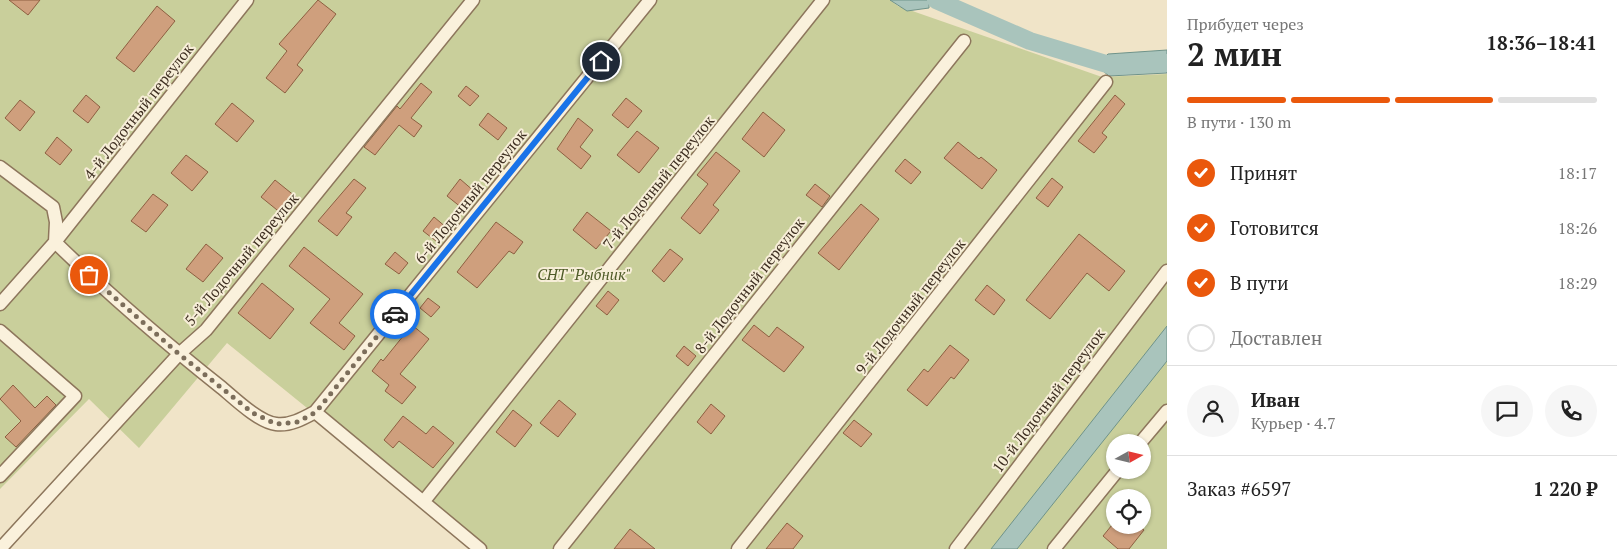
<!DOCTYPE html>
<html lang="ru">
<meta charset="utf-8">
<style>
:root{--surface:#fff;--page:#f6f6f6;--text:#222;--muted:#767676;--line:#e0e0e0;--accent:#ea580c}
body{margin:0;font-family:"PT Serif",serif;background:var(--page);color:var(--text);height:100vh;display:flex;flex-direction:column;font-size:19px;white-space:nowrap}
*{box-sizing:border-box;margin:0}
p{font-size:16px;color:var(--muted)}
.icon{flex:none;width:28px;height:28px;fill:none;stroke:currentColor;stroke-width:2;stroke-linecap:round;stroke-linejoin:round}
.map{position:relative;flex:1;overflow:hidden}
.details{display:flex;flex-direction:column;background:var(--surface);width:450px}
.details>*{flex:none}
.needle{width:32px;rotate:82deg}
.fabs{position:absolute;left:1106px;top:434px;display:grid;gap:10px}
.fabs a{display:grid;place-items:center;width:45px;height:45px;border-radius:50%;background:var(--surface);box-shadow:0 1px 4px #0004;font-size:25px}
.pin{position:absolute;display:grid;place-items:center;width:42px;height:42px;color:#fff;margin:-21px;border:2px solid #fff;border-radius:50%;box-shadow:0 1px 5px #0007}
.courier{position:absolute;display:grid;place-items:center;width:50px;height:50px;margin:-25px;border:4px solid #1a73e8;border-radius:50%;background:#fff;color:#222;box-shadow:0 1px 6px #0007}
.headline em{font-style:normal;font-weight:700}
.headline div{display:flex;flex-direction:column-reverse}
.headline{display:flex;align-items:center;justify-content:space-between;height:85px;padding:0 20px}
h1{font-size:32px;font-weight:700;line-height:38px}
.bar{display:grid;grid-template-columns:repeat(4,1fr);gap:8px 5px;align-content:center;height:60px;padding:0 20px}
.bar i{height:6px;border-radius:4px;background:var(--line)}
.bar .current{background:var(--accent)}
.bar p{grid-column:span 4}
.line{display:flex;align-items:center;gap:12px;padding:0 20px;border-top:1px solid var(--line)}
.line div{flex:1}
.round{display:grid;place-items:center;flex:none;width:52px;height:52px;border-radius:26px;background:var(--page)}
ol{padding:0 20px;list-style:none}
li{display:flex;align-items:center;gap:15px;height:55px}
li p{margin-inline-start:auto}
li .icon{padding:5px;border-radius:50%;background:var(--accent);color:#fff;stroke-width:4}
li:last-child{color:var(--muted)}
li i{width:28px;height:28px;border:2px solid var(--line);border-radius:50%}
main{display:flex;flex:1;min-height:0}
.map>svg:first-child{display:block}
.green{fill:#c9cf9b;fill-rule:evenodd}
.water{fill:#a9c4bc;stroke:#6f938a}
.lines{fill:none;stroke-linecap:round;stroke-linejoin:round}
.canal{stroke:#a9c4bc;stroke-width:18}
.building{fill:#cf9f7d;stroke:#8d5f41}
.street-casing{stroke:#8d765c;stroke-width:15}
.street{stroke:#faf1dc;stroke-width:12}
.done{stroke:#7c6e5b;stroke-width:5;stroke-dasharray:0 9}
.route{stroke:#1a73e8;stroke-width:6}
.labels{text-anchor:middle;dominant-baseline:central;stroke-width:4;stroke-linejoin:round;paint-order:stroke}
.street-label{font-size:15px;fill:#3d2e20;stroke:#f7eed8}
.park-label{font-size:15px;font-style:italic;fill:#4d5a26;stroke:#f7eed8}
</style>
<main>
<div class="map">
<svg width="1167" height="549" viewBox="0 0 1167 549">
<rect width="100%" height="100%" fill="#f0e4c8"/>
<path class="green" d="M0,0H890L898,6L1102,77L1167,74V549H481L227,343L139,448L89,399L0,489ZM1115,442H1142V470H1115ZM1115,498H1142V525H1115Z"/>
<path class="water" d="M890,0H929V8L907,11Z
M1167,50V73L1109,76L1096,65L1108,54Z
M1167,326V361L1017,549H991Z"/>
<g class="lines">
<path class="canal" d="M936,0L1030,41L1113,66L1167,63"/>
</g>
<path class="building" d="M9,0H40L28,15Z
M318,0L336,14L297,65L303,70L285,93L266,78L287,51L279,44Z
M157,6L175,21L134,72L116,58Z
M421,83L432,92L411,118L422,126L414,137L399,125L375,155L364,147L397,106L400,109Z
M466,86L479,96L470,106L458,96Z
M86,95L100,107L88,123L73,111Z
M1115,95L1125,104L1102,133L1107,137L1094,153L1078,141Z
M626,98L642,111L628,128L612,115Z
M20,100L35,112L20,131L5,118Z
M232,103L254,121L237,142L215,124Z
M763,112L785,130L764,157L742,139Z
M488,113L507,128L498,140L479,125Z
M578,118L593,130L580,147L591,156L581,169L557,149Z
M637,131L659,148L639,173L617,155Z
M57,137L72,150L60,165L45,153Z
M958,142L979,159L981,157L997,170L982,189L944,158Z
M716,152L740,171L713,205L719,210L700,234L681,218L708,184L697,175Z
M186,155L208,172L192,191L171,173Z
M905,159L921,172L911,184L895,171Z
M1052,178L1063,187L1048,207L1036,198Z
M354,179L366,188L346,213L352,217L337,236L318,221Z
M460,179L475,192L462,208L447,196Z
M275,180L296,197L282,214L261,197Z
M815,184L830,196L822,207L806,195Z
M153,194L168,205L146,232L131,221Z
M861,204L879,219L839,270L818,253Z
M587,212L611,231L596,249L573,230Z
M434,217L447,228L436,241L423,231Z
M496,222L523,242L514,254L509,251L477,288L457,272Z
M1079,234L1125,271L1109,291L1087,273L1050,319L1026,300Z
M206,244L223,258L203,282L186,269Z
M304,247L363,294L339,323L355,336L344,350L310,323L330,299L289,266Z
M670,249L683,259L664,282L652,271Z
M395,252L408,263L399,274L385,264Z
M262,283L294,309L270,339L238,313Z
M987,285L1005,300L994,315L975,300Z
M608,291L619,300L607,315L596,306Z
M428,298L440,307L431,317L420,308Z
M412,325L429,339L400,374L416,387L402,404L385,391L389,385L372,371L381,359L383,361Z
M754,325L769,337L777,327L804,347L784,372L742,340Z
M950,345L969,360L954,379L951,377L927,406L907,390L924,369L928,372Z
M684,346L696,356L688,366L676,356Z
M13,385L35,408L47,396L56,405L16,447L5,437L21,421L0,399Z
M559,400L576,414L558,437L540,423Z
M711,404L725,416L711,434L697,422Z
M513,410L532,425L515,447L496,432Z
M403,416L426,434L433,426L454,443L433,468L399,441L393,448L384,440Z
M854,420L872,434L861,447L843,433Z
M787,523L803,536L793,549H766Z
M1112,525H1137L1144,530L1129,549H1118L1103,536Z
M630,529L655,549H614Z"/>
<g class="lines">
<defs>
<path id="street" d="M0,167L53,207L56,222L55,242C108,294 164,342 222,388C235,399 259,422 276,424C290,426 304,418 315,412L480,549
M0,304L55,242L247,0
M0,331L75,396L0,476
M315,412L650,0
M1141,442L1167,411
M424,501L823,0
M0,549L179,354L206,330L473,0
M560,549L964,41
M738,549L1106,82
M956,549L1167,271
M1054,549L1118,470"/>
</defs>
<use href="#street" class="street-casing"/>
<use href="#street" class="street"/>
</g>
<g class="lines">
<path class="done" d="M89,275L179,354L253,413L276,424L298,422L316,412L395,314"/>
<path class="route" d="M395,314L601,61"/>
</g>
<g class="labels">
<g class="street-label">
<text transform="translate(138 111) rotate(-52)">4-й Лодочный переулок</text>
<text transform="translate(658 182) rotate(-51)">7-й Лодочный переулок</text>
<text transform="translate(470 196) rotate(-51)">6-й Лодочный переулок</text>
<text transform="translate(241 259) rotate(-50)">5-й Лодочный переулок</text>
<text transform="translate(749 285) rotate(-52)">8-й Лодочный переулок</text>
<text transform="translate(910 306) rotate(-52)">9-й Лодочный переулок</text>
<text transform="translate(1048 400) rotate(-53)">10-й Лодочный переулок</text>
</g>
<g class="park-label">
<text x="584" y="274">СНТ "Рыбник"</text>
</g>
</g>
</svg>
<div class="fabs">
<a><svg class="needle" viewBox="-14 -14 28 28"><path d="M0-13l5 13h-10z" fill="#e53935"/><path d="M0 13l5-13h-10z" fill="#767676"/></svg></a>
<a><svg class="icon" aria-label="locate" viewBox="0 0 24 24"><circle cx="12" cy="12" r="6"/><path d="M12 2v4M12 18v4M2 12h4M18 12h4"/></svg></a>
</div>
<div class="pin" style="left:89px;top:275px;background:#ea580c"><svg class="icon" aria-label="bag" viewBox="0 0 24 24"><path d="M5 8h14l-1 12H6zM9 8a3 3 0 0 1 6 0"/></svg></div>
<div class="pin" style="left:601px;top:61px;background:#1f2937"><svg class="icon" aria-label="home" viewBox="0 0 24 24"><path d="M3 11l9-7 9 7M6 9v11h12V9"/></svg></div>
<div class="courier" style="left:395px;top:314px"><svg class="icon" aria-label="car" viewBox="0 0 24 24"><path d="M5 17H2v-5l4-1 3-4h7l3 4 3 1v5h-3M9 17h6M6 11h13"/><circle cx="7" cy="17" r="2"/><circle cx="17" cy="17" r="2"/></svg></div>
</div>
<section class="details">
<div class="headline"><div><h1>2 мин</h1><p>Прибудет через</p></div><em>18:36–18:41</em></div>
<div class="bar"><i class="current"></i><i class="current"></i><i class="current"></i><i></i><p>В пути · 130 m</p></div>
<ol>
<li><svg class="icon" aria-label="check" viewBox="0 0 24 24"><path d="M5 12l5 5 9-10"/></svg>Принят<p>18:17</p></li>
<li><svg class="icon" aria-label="check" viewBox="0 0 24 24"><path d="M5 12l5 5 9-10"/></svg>Готовится<p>18:26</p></li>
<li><svg class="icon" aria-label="check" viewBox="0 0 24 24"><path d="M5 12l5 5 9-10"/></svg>В пути<p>18:29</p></li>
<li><i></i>Доставлен</li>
</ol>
<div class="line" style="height:90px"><a class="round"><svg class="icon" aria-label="person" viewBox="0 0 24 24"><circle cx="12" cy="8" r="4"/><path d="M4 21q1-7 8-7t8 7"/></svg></a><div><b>Иван</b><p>Курьер · 4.7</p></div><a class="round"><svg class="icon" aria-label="chat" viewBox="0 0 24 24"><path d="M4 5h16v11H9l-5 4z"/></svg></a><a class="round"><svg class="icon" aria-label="phone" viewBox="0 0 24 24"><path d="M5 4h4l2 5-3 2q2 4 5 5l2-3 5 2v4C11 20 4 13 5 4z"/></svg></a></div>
<div class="line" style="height:65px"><div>Заказ #6597</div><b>1 220 ₽</b></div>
</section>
</main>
